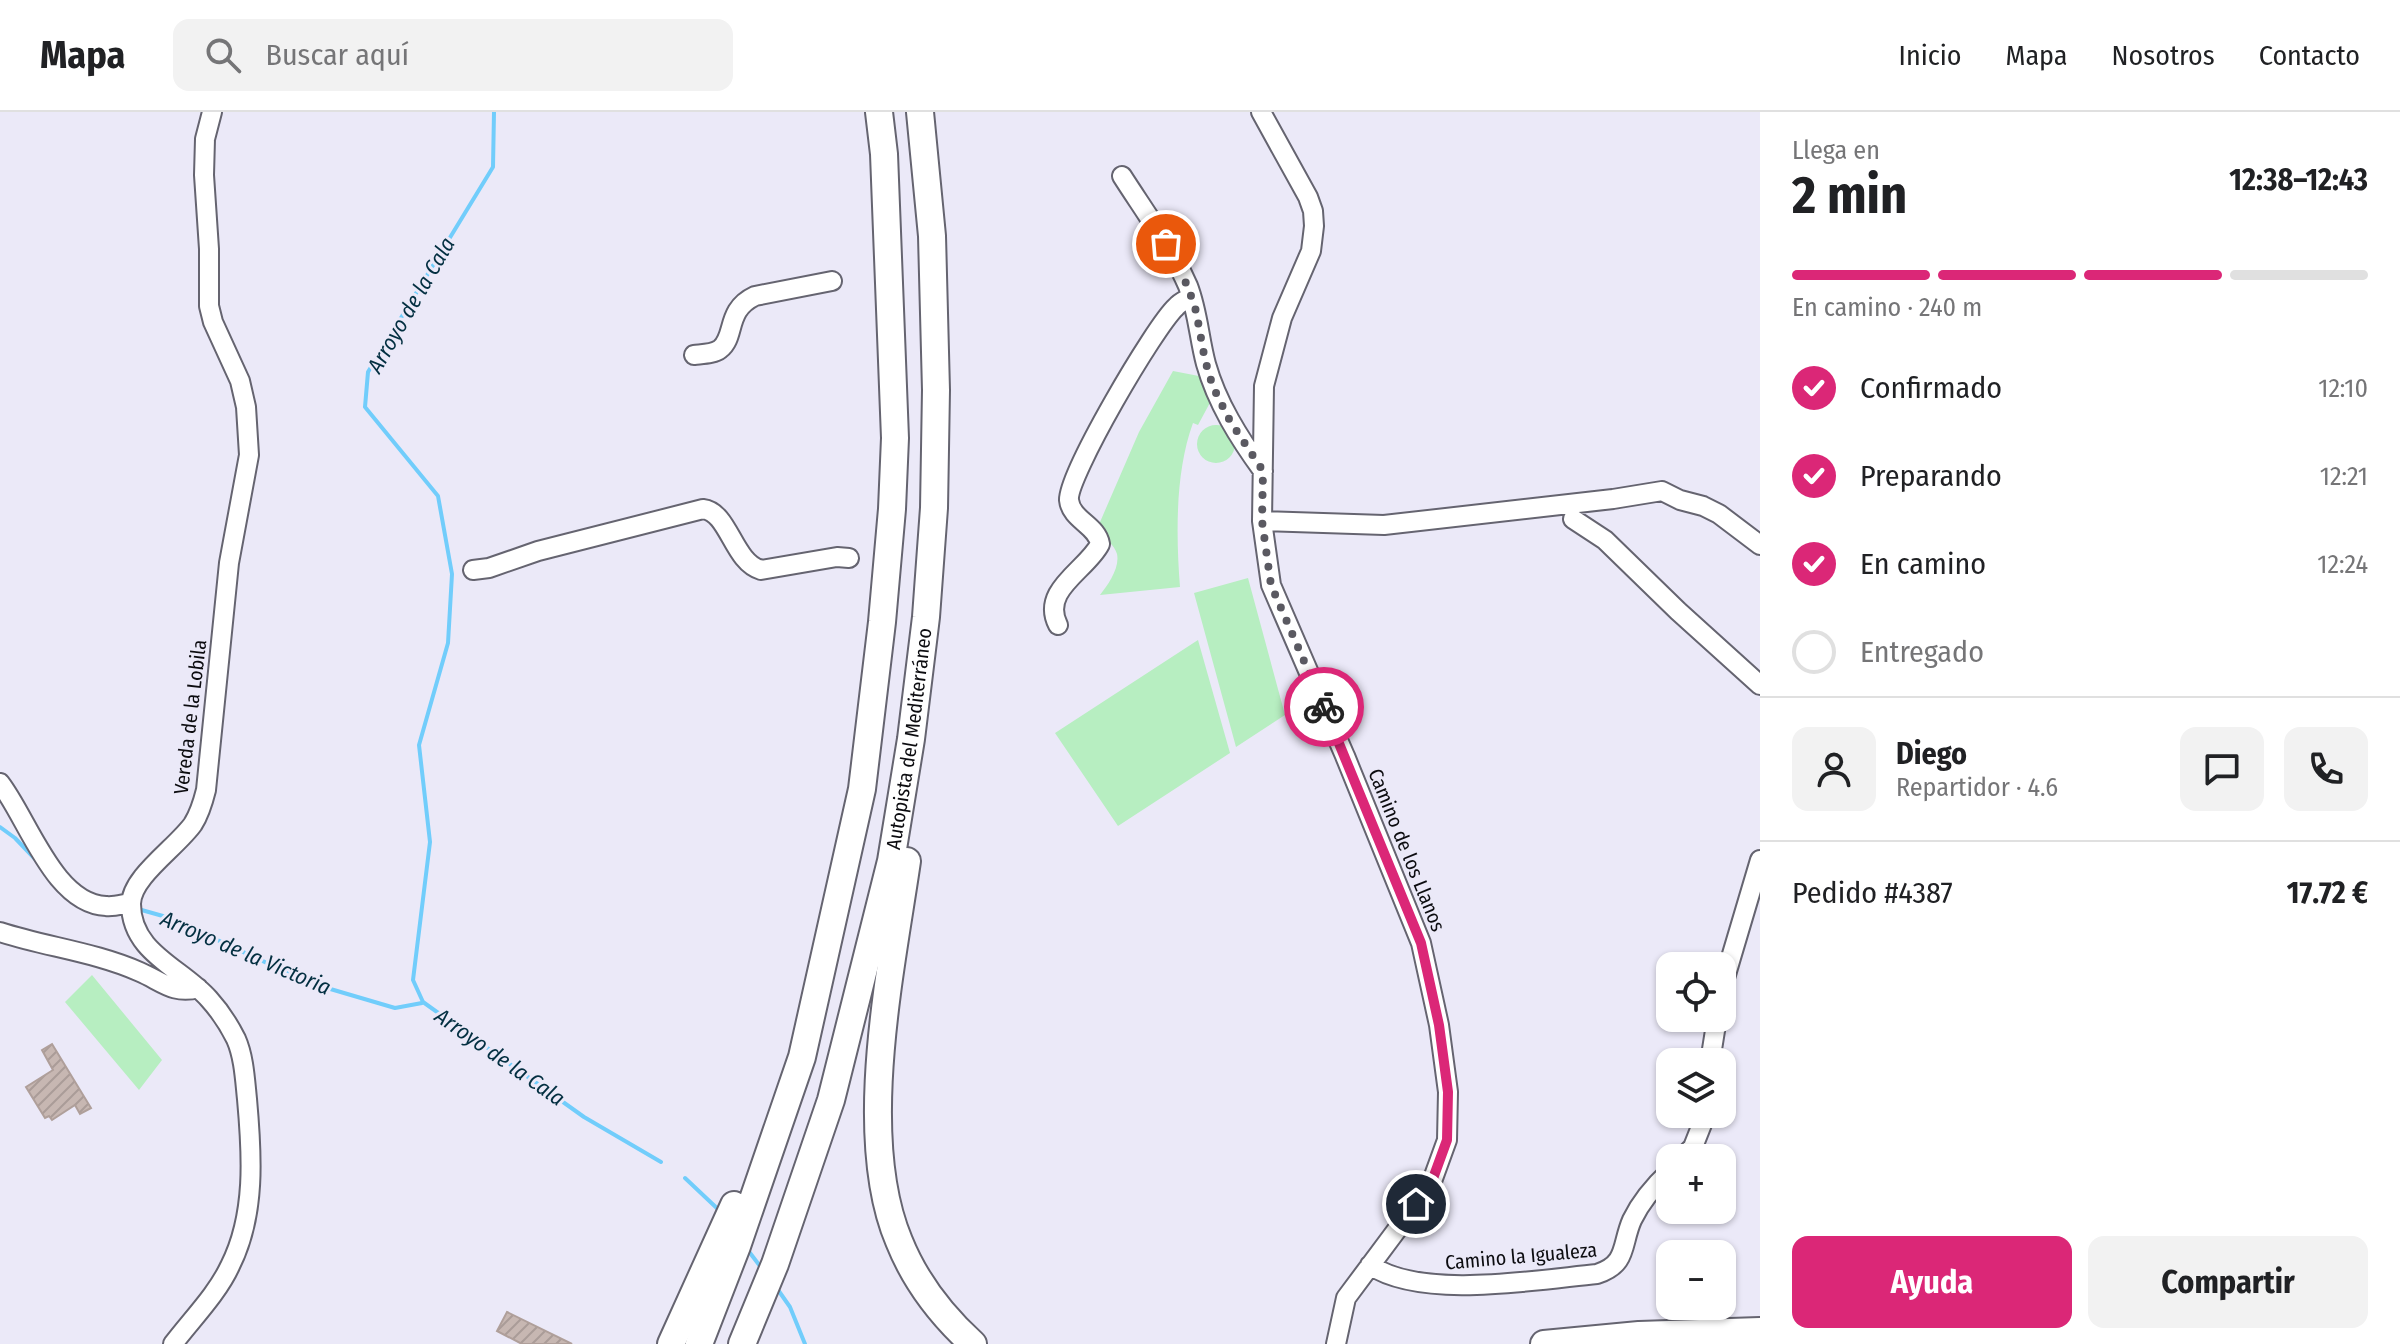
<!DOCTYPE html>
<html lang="es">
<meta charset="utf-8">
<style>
:root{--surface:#fff;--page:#f2f2f2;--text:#202124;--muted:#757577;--line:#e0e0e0;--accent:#db2777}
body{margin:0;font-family:"Fira Sans Condensed",sans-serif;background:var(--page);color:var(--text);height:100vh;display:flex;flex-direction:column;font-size:30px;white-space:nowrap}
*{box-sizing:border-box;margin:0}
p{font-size:26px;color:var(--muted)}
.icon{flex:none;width:44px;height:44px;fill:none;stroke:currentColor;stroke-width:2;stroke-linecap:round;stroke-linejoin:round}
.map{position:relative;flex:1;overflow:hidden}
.sheet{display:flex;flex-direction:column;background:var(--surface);width:640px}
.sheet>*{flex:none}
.tools{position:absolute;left:1656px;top:840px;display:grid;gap:16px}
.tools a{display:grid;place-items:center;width:80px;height:80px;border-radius:16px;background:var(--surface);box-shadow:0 2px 6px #0004;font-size:40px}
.pin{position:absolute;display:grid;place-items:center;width:68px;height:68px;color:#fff;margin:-34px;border:4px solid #fff;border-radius:50%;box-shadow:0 2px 8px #0007}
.courier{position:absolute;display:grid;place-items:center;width:80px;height:80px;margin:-40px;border:6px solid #db2777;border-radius:50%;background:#fff;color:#222;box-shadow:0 2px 10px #0007}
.overview em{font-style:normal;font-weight:700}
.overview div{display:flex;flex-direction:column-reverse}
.overview{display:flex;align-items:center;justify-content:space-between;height:136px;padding:0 32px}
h1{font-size:52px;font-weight:700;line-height:60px}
.bar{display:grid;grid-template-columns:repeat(4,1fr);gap:12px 8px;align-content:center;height:96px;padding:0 32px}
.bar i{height:10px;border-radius:6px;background:var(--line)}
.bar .on{background:var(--accent)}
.bar p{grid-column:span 4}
.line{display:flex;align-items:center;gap:20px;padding:0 32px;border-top:2px solid var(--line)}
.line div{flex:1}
.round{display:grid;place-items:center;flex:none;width:84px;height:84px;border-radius:16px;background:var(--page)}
ol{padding:0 32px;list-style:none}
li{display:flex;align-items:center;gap:24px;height:88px}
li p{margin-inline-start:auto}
li .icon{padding:8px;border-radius:50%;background:var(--accent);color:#fff;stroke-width:4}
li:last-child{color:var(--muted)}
li i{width:44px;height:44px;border:4px solid var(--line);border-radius:50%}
.button{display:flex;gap:16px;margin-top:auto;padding:16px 32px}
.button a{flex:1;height:92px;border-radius:16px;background:var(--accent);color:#fff;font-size:32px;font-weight:700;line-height:92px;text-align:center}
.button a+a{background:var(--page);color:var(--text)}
header{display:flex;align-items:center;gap:48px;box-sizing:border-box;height:112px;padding:0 40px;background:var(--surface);border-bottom:2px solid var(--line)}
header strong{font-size:38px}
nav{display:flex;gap:44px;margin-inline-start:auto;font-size:28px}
.search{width:560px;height:72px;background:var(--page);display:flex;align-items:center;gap:20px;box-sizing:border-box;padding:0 28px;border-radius:16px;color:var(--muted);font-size:30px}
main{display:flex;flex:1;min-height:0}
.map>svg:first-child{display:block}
.park{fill:#b7eec1}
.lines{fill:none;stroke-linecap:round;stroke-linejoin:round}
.stream{stroke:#71cdfb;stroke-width:4}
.building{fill:url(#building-hatch);stroke:#af9f9a;stroke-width:2}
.minor-casing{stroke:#656470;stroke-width:22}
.highway-casing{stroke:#656470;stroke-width:30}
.minor{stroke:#fff;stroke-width:18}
.highway{stroke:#fff;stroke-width:26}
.done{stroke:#5a5961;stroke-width:8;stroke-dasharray:0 14.4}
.route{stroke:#db2777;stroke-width:10}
.labels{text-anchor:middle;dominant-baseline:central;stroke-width:6;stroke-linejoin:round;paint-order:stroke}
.street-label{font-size:20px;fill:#0c0c10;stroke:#ebe9f8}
.water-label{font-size:22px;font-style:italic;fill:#032f41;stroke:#ebe9f8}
</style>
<header>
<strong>Mapa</strong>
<div class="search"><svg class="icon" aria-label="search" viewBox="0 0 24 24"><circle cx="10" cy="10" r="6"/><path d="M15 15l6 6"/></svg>Buscar aquí</div>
<nav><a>Inicio</a><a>Mapa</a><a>Nosotros</a><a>Contacto</a></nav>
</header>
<main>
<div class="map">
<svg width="1760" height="1232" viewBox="0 0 1760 1232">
<defs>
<pattern id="building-hatch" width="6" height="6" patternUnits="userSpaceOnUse" patternTransform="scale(2)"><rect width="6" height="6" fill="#c7b7b2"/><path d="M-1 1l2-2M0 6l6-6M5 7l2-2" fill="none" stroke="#aa9c98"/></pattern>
</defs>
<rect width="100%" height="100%" fill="#ebe9f8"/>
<path class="park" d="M1173,259L1204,265L1212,287L1198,313L1193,311C1175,360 1176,424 1180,475L1100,483C1108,473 1120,456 1117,442C1115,434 1103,423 1097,417L1139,320Z
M1197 332a19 19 0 1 1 38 0a19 19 0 1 1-38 0Z
M1248,466L1285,603L1236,635L1194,481Z
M1198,528L1230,641L1118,714L1055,621Z
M92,863L162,948L139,978L65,890Z"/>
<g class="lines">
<path class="stream" d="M494,0L493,55L368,260L365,295L438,384L452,462L448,531L419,633L430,730L413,868L423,890L584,1005L661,1050
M0,715L15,726L36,748
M138,797L170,806L310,871L395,896L422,891
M685,1066L721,1100
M747,1137L763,1158
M776,1175L790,1195L805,1232"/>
</g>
<path class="building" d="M52,932L91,996L80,1002L75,993L52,1008L49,1004L45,1006L26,975L53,958L42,938Z
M507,1200L572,1232H522L497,1219Z"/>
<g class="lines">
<defs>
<path id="minor" d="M1261,0L1308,85L1313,99L1314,114L1311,139L1282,206L1264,274L1262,409L1271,473L1345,644L1421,831L1439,913L1448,980L1447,1028L1431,1072L1346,1186L1336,1232
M1122,64C1145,100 1171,135 1188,174C1198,200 1199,226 1206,252C1217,291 1239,326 1263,359
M694,243C702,242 714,242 720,237C736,225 725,198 755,184L832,169
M1573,407L1605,428L1678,499L1760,573
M1262,409L1384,413L1613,387L1662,379L1680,388L1703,394L1719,402L1760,433
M473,458L489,456L538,439L703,397C729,400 733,450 761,458L837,445L849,446
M1058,513C1040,478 1087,458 1100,432C1097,413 1071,408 1069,388C1067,364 1155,214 1176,195C1180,190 1186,188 1191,185
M0,671C28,707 54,792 106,794C114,795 123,792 131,791
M0,820C46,835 95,840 140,860C161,869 174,883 198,876
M1722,876L1760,748
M1710,950L1717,906
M1682,1046L1693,1035L1706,1002
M1370,1153C1421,1188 1536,1168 1597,1162C1628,1152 1621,1133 1632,1108C1641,1089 1655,1073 1670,1059
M173,1232C192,1207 217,1182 230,1154C256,1103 252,1042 247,987C245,968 244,945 236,927C229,913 219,898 209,887C182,856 131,841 131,792C131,765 177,735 193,712C200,701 203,690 206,678L229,451L249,343L246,295L240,269L213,210L209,194V137L204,63L205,27L212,0"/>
<g id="highway">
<path d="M907,749C891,859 855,1025 899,1129C915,1169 941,1203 973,1232"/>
<path d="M671,1232L734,1093"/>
<path d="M699,1232L737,1134L802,945L862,677L882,510L892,397L895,326L884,42L879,0"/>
<path id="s1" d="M742,1232L775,1152L831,988L891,749L911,627L926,505L934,396L936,278L932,124L920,0"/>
<path d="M1544,1232L1639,1223L1760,1219"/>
</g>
</defs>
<use href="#minor" class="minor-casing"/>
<use href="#highway" class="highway-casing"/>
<use href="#minor" class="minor"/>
<use href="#highway" class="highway"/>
</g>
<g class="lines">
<path class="done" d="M1166,132L1188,175L1196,199L1205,248L1213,275L1230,309L1263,359L1262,409L1271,473L1324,595"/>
<path class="route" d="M1324,595L1421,831L1439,913L1448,980L1447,1028L1431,1072L1416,1092"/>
</g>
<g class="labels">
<g class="street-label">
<text transform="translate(190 605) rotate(-83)">Vereda de la Lobila</text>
<text stroke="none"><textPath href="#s1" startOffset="630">Autopista del Mediterráneo</textPath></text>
<text transform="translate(1407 738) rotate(68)">Camino de los Llanos</text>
<text transform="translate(1521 1144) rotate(-5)">Camino la Igualeza</text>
</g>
<g class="water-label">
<text transform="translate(411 193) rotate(-60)">Arroyo de la Cala</text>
<text transform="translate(246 841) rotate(23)">Arroyo de la Victoria</text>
<text transform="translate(500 945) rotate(35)">Arroyo de la Cala</text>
</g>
</g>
</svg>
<div class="tools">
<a><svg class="icon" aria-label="locate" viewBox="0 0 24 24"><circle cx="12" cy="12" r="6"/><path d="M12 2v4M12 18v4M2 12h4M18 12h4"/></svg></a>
<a><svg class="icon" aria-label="layers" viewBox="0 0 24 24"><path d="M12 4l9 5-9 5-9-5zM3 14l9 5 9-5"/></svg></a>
<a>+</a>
<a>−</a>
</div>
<div class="pin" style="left:1166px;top:132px;background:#ea580c"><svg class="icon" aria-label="bag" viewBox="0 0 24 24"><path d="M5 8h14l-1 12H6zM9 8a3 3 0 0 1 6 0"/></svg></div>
<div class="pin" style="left:1416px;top:1092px;background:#1f2937"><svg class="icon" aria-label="home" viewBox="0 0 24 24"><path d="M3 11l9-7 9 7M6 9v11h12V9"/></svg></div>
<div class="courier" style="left:1324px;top:595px"><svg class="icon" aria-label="bike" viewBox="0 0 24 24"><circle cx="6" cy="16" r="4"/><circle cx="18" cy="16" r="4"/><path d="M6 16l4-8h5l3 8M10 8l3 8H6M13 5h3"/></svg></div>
</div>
<section class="sheet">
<div class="overview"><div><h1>2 min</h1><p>Llega en</p></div><em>12:38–12:43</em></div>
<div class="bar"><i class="on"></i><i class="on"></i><i class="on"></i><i></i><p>En camino · 240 m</p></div>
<ol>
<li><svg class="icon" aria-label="check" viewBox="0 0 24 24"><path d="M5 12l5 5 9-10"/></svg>Confirmado<p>12:10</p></li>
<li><svg class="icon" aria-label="check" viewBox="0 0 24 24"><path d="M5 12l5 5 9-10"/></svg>Preparando<p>12:21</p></li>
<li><svg class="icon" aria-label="check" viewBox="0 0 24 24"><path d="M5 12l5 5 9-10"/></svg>En camino<p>12:24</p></li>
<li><i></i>Entregado</li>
</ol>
<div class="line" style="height:144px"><a class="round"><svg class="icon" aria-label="person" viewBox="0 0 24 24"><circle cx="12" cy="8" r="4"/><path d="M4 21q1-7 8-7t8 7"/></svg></a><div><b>Diego</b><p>Repartidor · 4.6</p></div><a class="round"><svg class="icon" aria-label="chat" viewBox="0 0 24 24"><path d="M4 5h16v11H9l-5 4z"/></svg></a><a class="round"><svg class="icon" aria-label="phone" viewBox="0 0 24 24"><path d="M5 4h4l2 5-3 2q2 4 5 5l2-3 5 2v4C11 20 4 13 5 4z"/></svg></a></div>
<div class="line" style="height:104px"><div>Pedido #4387</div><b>17.72 €</b></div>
<div class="button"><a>Ayuda</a><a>Compartir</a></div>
</section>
</main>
